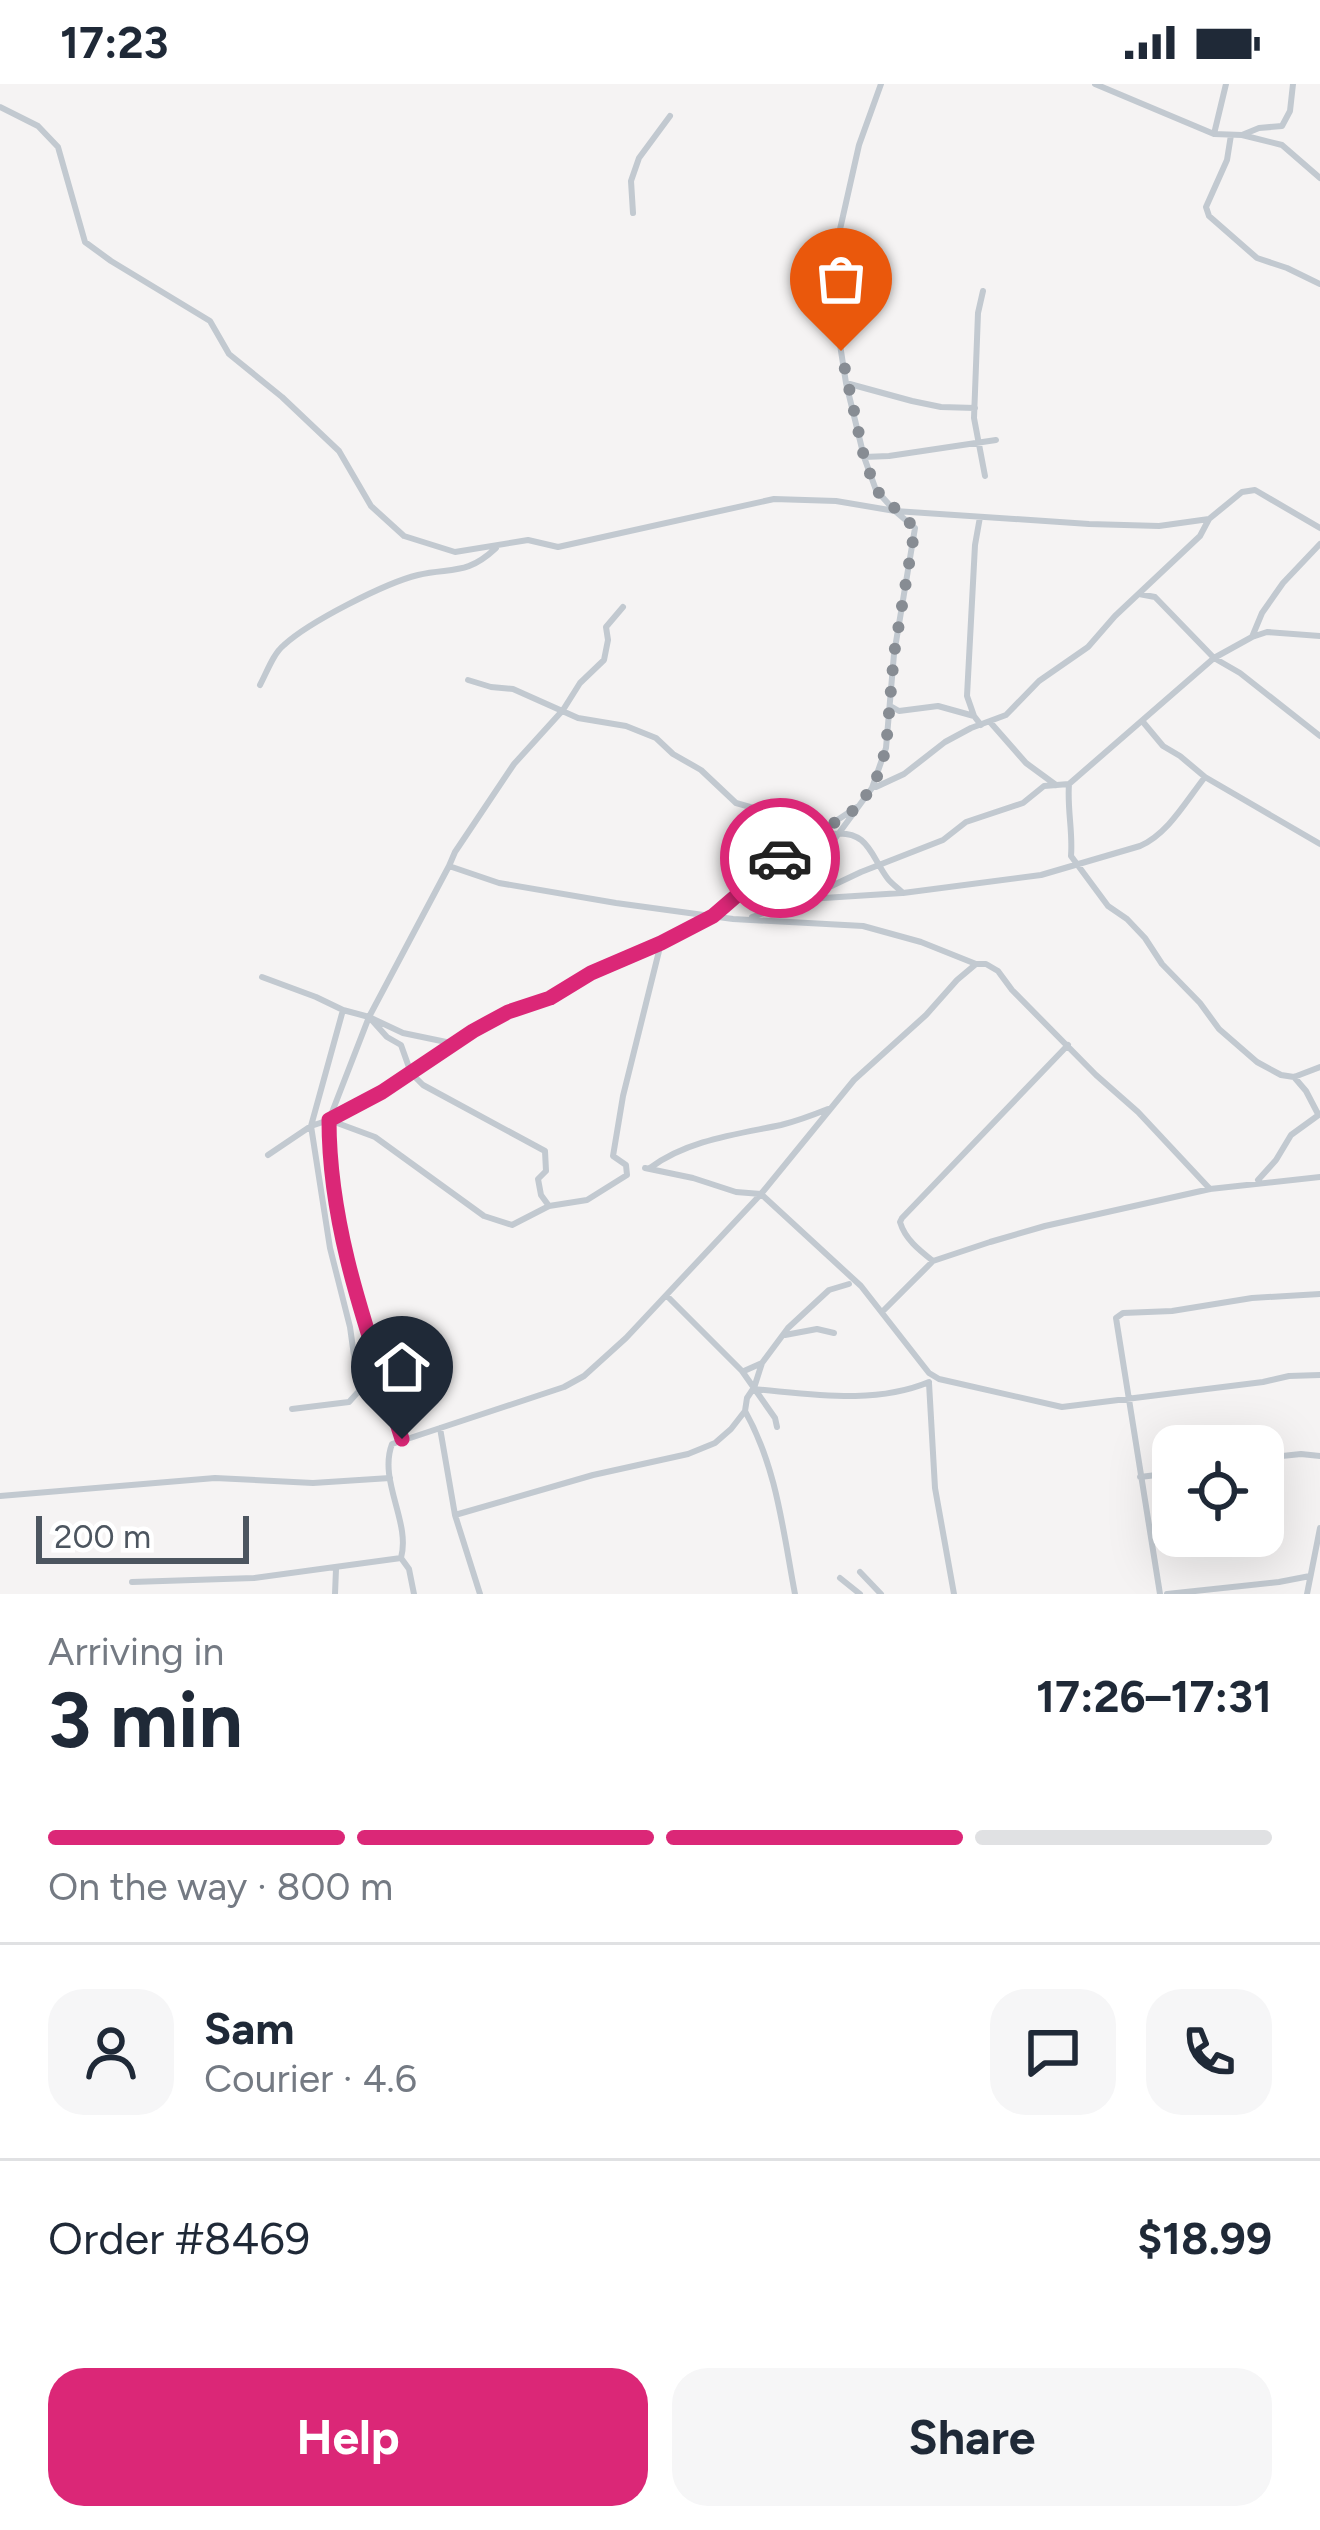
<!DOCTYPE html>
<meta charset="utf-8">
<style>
:root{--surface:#fff;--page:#f6f6f7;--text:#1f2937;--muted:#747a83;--line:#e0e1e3;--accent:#db2777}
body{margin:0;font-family:Figtree,sans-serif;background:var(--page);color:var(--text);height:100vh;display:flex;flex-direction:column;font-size:45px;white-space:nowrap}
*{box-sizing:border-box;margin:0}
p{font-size:39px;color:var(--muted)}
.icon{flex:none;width:66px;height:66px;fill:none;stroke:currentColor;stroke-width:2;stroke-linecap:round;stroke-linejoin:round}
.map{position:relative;height:1510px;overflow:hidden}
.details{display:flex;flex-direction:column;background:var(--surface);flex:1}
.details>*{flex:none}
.tools{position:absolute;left:1152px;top:1341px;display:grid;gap:24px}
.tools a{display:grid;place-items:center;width:132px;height:132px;border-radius:24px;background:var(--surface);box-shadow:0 12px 48px #0002;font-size:60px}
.scale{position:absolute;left:36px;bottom:30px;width:213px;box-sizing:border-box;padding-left:12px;border:6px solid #4c555f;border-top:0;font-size:33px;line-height:42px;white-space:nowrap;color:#4c555f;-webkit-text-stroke:9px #fff;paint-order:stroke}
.pin{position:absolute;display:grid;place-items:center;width:102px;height:102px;color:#fff;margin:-123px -51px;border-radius:50% 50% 50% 0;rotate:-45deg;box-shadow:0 0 12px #0007}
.pin .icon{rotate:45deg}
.courier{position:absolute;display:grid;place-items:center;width:120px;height:120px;margin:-60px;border:9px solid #db2777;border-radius:50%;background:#fff;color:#222;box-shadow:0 3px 15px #0007}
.headline em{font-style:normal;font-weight:700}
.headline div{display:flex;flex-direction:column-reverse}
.headline{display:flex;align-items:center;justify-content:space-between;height:204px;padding:0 48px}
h1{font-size:78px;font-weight:700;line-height:90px}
.bar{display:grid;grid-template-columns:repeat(4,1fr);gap:18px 12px;align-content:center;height:144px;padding:0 48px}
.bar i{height:15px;border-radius:9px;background:var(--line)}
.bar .on{background:var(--accent)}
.bar p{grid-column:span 4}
.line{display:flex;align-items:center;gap:30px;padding:0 48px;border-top:3px solid var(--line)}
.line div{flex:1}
.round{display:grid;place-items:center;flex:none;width:126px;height:126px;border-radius:36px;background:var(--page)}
.action{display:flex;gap:24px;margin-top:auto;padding:24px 48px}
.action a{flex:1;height:138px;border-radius:36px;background:var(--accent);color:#fff;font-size:48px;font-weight:700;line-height:138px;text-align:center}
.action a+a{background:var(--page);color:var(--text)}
.status{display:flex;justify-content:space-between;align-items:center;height:84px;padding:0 60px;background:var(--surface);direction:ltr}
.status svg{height:33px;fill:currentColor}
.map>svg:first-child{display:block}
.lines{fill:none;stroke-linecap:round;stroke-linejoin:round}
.street{stroke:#c2c9d0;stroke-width:6}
.done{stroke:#878c93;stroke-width:12;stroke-dasharray:0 21.6}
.route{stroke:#db2777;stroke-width:15}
</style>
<div class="status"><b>17:23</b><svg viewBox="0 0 49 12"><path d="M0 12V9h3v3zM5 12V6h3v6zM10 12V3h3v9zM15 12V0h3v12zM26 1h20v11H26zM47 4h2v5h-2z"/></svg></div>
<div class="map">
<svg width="1320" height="1510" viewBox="0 0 1320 1510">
<rect width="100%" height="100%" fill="#f5f3f3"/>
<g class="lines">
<path class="street" d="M881,0L859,61L834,172L836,235L846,299L864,373L876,406L895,427L1089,440L1159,442L1209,435L1242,408L1255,406L1320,444
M1095,0L1214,50L1242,51L1282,61L1320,94
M0,23L38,42L58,63L85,158L111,177L210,237L229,270L282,313L339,367L371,422L404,452L455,468L528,456L558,463L774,415L836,417L895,427L915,444L894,570L886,664L872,704L831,760L804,815
M1214,50L1226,0
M1231,51L1227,76L1206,123L1209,132L1257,174L1287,184L1320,200
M1242,51L1259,44L1282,42L1290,27L1293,0
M633,129L631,97L639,74L670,32
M983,207L978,229L974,334L985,392
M846,299L912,317L941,323L975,324
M864,373L889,372L996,356
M980,433L975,461L967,612L974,632L981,641
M1139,510L1155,513L1214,574L1240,589L1320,652
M1252,553L1267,548L1320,552
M468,596L491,603L513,605L578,634L626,642L656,654L673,670L701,686L736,719L825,744L832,750C869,745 871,773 888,795C892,800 898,804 903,809L1041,791L1140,762C1168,750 1186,717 1205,693
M260,601C267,588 273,570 284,561C309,538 385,499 418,491C452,483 466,492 496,464
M892,623L899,627L938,622L974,632
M990,638L1026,679L1056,701
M1143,638L1163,662L1180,672L1205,693L1320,760
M1069,700C1067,725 1073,747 1071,772L1108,822L1127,835L1145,854L1162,880L1200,919L1219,945L1257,978L1281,991L1294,993L1320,983
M876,703L904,690L945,658L971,644L1006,631L1039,597L1088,563L1115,532L1200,452L1209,435
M449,782L455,768L514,680L563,626L580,599L604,576L608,556L606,543L623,523
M808,815L902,809
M752,833L804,815L861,788L943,756L966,738L1023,719L1044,702L1069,700L1214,574L1252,553L1262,529L1283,499L1320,460
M262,893L316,913L343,926L369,933L403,949L451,959
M369,933L387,953L401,961L411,989L423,1001L545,1067L546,1087L538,1095L541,1111L549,1122
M1294,993L1306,1007L1318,1030
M329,1036L375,1053L484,1132L512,1141L549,1122L587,1116L627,1091L626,1081L613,1072L623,1012L661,859
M268,1071L311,1042L329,1036L383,1008L473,948L508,929L550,914L591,889L661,859L713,832L771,780L857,723
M645,1084L693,1094L736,1108L761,1110L861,1202L929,1289L939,1295L1062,1323L1263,1298L1289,1292L1320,1291
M650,1084C687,1056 738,1050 781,1041C797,1037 813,1031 828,1025
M1258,1096L1276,1076L1291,1051L1320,1030
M933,1177C919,1166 905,1155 900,1138L902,1134L1068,961
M667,1212L742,1287L775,1334L777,1343
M883,1227L933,1177L990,1158L1045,1142L1210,1105L1320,1093
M785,1251L817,1245L834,1249
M744,1287L762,1279L788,1244L829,1206L849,1200
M929,1299L935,1404L954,1510
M754,1304L762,1279
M292,1325L349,1318L359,1307L350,1243L330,1164L311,1042L343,926
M745,1327C777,1384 783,1447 795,1510
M440,1344L455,1431L480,1510
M402,1354L356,1212L345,1170L329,1067V1036L369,933L449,782L499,799L616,819L733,835L863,842L921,858L976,880
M1263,1374L1301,1370L1320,1372
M1140,1393L1173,1389
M0,1412L215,1394L313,1399L390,1394
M455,1431L593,1391L688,1370L715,1359L731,1345L745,1327L747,1314L753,1305C812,1310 874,1321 929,1298
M401,1474L409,1485L414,1510
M860,1488L881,1510
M840,1494L860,1510
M132,1498L254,1494L401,1474C411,1438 378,1397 392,1360L564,1303L584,1292L626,1254L761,1110L854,996L926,931L957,896L976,880H986L998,887L1012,906L1096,991L1138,1028L1210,1105
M335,1510L336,1485
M1160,1510L1116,1234L1123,1229L1172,1227L1252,1214L1320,1210
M1167,1510L1279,1498L1310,1492
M1307,1510L1320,1444"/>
</g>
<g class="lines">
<path class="done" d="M780,774L860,722L879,689L886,664L894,570L915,444L876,406L864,373L841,267"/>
<path class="route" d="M402,1355C369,1251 329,1147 329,1036L382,1008L473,947L508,928L550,914L591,889L661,859L713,832L780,774"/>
</g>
</svg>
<div class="tools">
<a><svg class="icon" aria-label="locate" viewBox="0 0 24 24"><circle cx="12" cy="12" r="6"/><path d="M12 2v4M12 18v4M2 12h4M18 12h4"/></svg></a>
</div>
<div class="scale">200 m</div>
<div class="pin" style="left:841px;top:267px;background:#ea580c"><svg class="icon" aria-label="bag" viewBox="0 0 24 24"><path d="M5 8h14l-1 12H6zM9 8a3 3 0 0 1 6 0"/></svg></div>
<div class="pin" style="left:402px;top:1355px;background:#1f2937"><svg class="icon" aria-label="home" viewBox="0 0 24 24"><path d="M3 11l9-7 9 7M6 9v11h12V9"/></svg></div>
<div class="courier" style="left:780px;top:774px"><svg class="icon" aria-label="car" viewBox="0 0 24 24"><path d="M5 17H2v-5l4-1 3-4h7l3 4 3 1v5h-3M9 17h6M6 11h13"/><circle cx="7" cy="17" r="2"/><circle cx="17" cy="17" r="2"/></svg></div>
</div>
<section class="details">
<div class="headline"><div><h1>3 min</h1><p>Arriving in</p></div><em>17:26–17:31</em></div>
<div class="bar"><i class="on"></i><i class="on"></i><i class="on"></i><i></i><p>On the way · 800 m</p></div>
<div class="line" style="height:216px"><a class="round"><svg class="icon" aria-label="person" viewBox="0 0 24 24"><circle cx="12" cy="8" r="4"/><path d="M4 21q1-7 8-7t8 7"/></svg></a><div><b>Sam</b><p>Courier · 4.6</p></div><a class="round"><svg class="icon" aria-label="chat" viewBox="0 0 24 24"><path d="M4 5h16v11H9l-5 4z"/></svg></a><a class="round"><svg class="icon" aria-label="phone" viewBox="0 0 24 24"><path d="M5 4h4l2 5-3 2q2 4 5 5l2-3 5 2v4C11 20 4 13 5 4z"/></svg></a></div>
<div class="line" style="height:156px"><div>Order #8469</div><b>$18.99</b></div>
<div class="action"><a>Help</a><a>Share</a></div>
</section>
